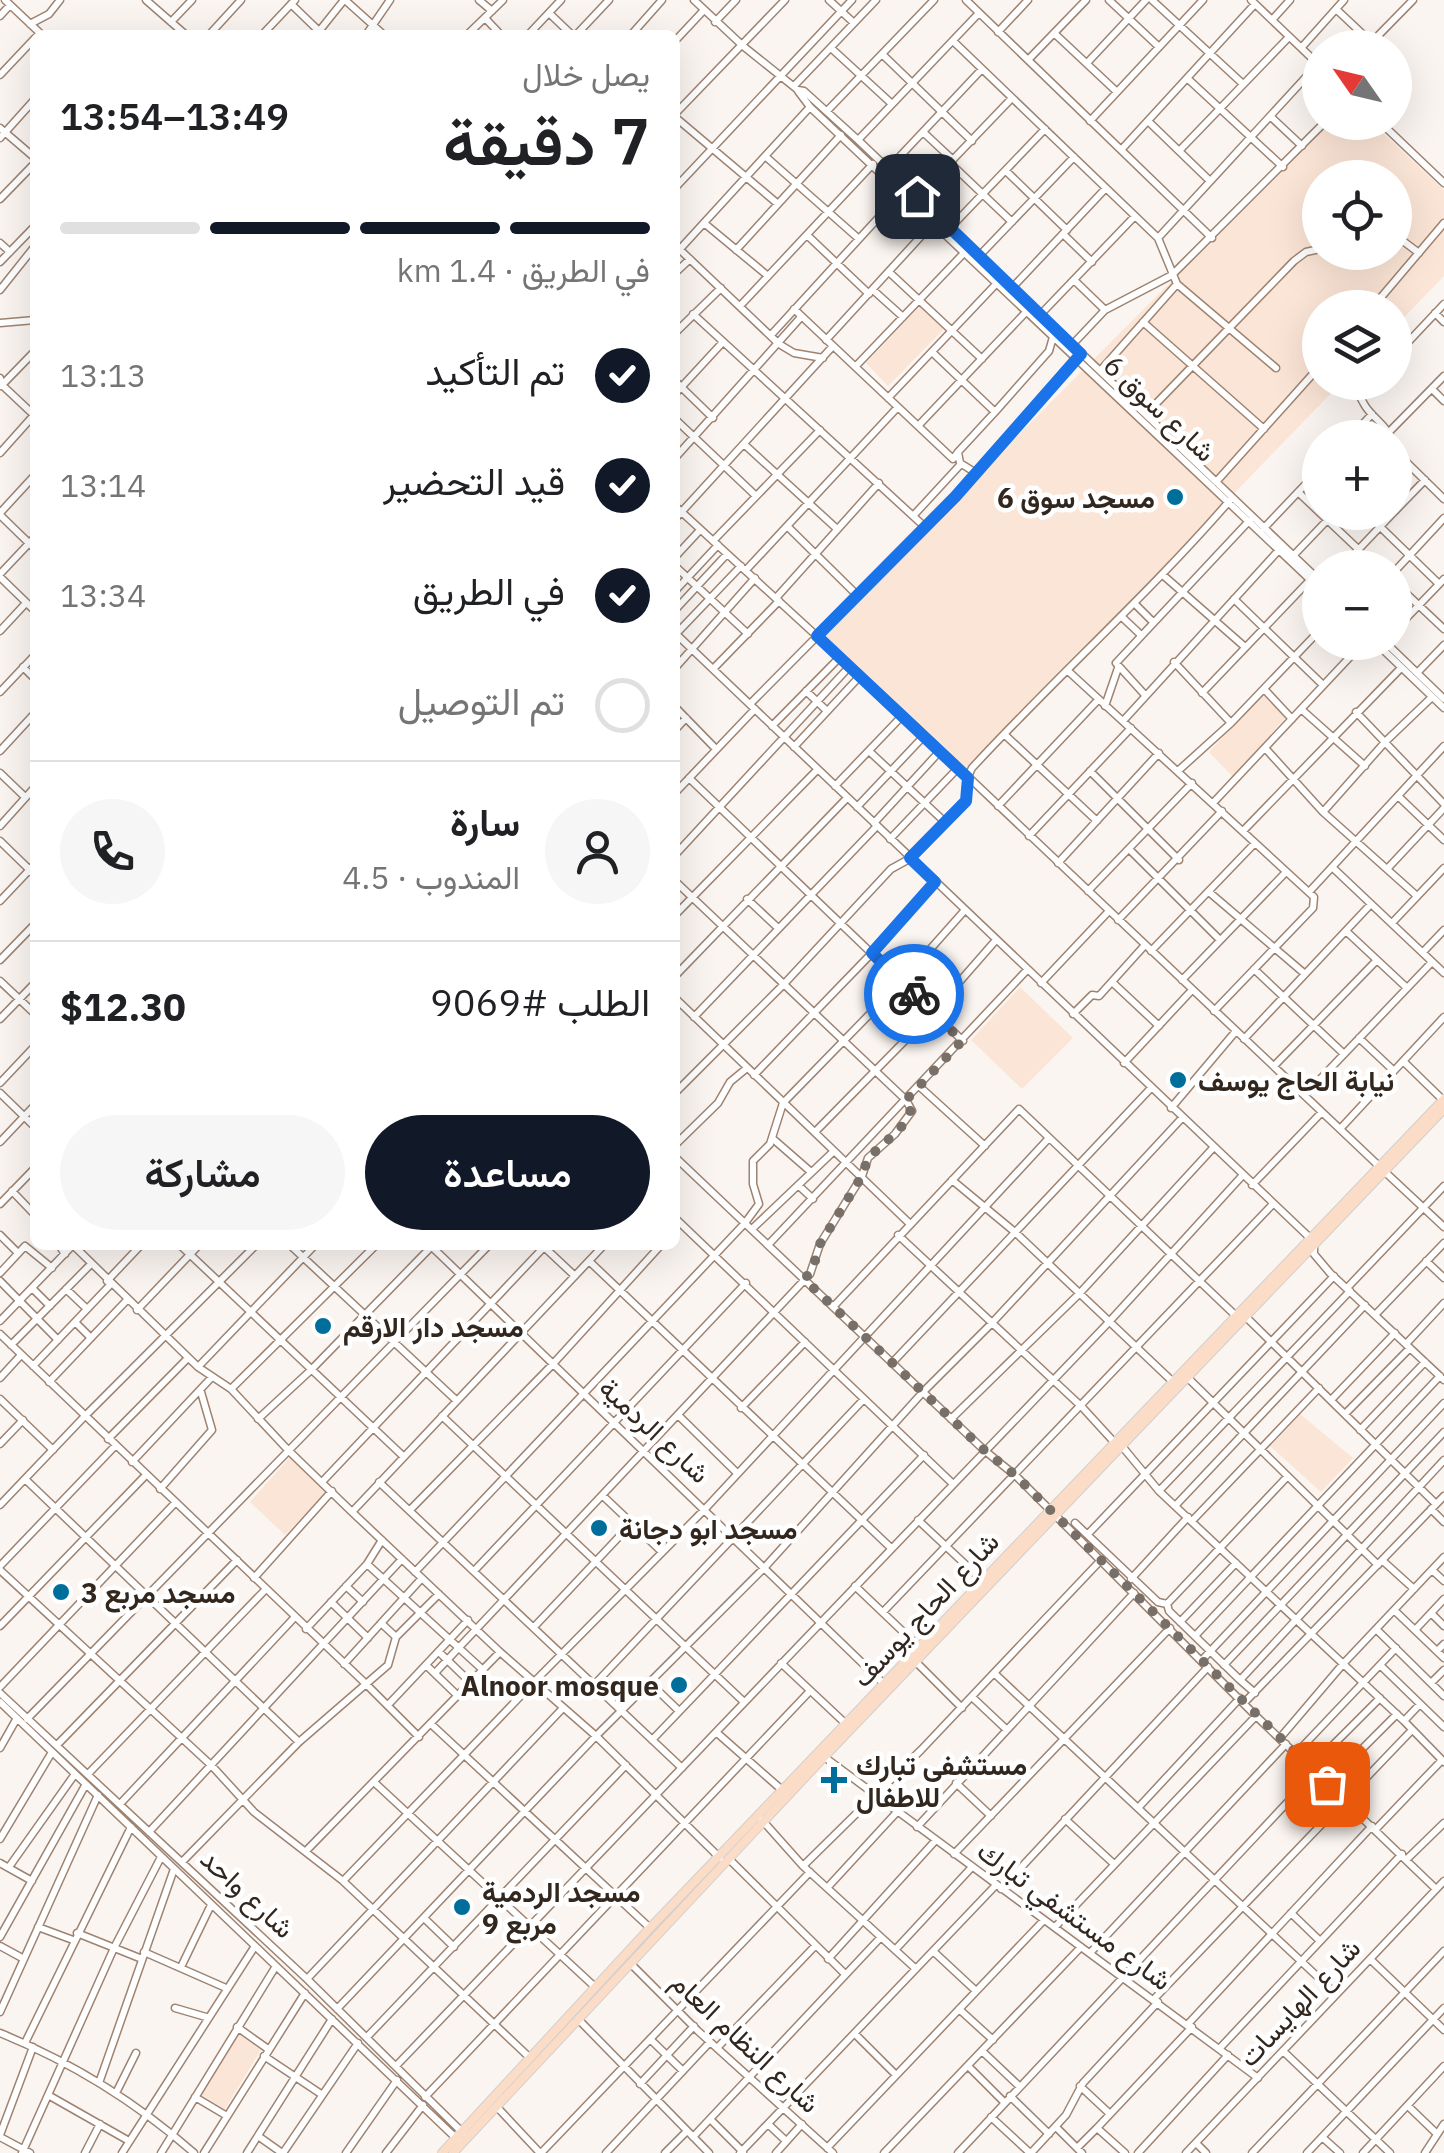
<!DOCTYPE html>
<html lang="ar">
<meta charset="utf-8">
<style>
:root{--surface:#fff;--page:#f6f6f6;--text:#202124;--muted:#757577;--line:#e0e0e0;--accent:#111827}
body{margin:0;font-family:"IBM Plex Sans",Vazirmatn,sans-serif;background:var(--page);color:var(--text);direction:rtl;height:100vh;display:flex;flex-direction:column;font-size:38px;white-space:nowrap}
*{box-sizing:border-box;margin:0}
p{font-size:32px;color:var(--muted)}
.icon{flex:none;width:55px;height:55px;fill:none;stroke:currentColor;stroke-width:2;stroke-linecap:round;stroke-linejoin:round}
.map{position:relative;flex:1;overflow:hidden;direction:ltr}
.sheet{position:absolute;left:30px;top:30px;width:650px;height:1220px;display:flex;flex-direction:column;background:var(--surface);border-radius:15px;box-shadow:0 10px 40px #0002;direction:rtl}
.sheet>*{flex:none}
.needle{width:65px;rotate:304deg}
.buttons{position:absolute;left:1302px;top:30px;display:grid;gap:20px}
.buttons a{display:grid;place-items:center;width:110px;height:110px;border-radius:50%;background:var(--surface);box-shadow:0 10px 40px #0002;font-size:50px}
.pin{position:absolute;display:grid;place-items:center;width:85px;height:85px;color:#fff;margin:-42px;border-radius:20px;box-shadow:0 5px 15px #0006}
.courier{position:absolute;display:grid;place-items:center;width:100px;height:100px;margin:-50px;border:8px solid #1a73e8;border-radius:50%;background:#fff;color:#222;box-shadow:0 2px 12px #0007}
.overview em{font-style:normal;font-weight:600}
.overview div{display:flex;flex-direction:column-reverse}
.overview{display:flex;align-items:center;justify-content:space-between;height:170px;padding:0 30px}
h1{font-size:65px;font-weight:600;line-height:75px}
.bar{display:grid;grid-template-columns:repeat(4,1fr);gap:15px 10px;align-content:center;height:120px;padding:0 30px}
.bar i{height:12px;border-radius:8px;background:var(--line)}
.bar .selected{background:var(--accent)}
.bar p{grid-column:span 4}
.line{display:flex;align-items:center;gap:25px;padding:0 30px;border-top:2px solid var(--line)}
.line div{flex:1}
.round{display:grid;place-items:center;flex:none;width:105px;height:105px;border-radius:52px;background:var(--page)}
ol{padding:0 30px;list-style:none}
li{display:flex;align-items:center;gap:30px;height:110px}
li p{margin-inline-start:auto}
li .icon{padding:10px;border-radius:50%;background:var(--accent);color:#fff;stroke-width:4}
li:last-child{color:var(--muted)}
li i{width:55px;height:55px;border:5px solid var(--line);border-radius:50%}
.button{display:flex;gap:20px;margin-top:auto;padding:20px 30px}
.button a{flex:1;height:115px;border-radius:60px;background:var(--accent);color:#fff;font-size:40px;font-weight:600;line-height:115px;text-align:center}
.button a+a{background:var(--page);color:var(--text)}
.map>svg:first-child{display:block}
.built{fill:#fbe5d6;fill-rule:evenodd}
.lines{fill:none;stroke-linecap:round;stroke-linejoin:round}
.minor-casing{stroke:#9e8371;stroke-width:9}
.major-casing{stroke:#d2cfce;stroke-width:10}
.minor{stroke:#fff;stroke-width:6}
.major{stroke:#fadcc7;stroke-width:8}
.done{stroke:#786f68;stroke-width:10;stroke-dasharray:0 18}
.route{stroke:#1a73e8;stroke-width:12}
.poi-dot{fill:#006e9a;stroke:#fff;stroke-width:4}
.labels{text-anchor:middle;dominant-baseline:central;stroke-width:9;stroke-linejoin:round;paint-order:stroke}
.street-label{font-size:28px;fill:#32271f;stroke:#fff}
.poi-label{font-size:28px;font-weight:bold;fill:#32271f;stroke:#fff;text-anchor:start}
</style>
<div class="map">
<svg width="1444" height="2153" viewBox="0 0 1444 2153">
<rect width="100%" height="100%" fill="#fbf5f1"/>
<path class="built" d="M1329,123H1372L1444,190V276L1395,327V308H1320V382L1341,383L965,771L822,632ZM1320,178H1395V252H1320Z
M920,306L944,329L888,386L866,363Z
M1263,694L1286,717L1233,777L1209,752Z
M1020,987L1073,1038L1022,1089L971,1040Z
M1300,1414L1353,1458L1321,1492L1270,1446Z
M291,1456L327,1491L285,1535L250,1502Z
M239,2033L262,2048L225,2109L201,2095Z"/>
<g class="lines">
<defs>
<path id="minor" d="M5,0L42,35
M146,0L186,35
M345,0L384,35
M479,0L492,11
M694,0L743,46L798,90L804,91L858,140L1320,581
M829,0L854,23
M966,0L1212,238
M1109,0L1159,47
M1152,0L1243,84
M1251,0L1319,65
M291,4L323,35
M1336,9L1371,42
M549,13L572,35
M0,16L10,5
M485,18L501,35
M1272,20L1290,0
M171,22L192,0
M715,22L736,0
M30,24L49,14L60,0
M998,32L1028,0
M1054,33L1117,92
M209,35L241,0
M262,35L295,0
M316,35L344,0
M366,35L390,0
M467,35L503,0
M528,35L561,0
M576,35L609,0
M631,35L662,0
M675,41L704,10
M953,41L1158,238L1177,284L1276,368
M1302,47L1344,0
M831,48L892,104
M1366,48L1413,0
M882,54L972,141
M1028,60L1086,0
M1087,63L1146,0
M0,75L35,38
M1187,78L1283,167
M794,86L876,0
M798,91L810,107L1320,589
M827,111L934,0
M675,114L785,0
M1270,116L1302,146
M675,117L778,204
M1090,121L1203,0
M1148,121L1210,181
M1380,122L1444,183
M0,128L35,158
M923,132L953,160
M0,138L35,99
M858,140L979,13
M1121,150L1255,4
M1179,151L1289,37
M765,156L859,239
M950,163L1012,222
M888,169L982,69
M1006,171L1067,230
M675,188L852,0
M917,197L1012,98
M0,199L35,163
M704,223L768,276
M950,228L1045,129
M1063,234L1092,262
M807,235L869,294
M1395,235L1419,253
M1158,238L1318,64
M0,243L10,252
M675,245L779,344L794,353L823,358
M680,249L810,107
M736,250L841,135
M979,256L1074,157
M0,262L35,226
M889,272L982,359
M675,273L690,259
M1074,280L1105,310
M1012,288L1106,188
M0,290L35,246
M873,290L903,317
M740,306L873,164
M1372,308L1444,223
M794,309L953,459L958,452L960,463L976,473
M1435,313L1444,322
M693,314L925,527
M1040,315L1135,216
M1143,322L1264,429
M0,323L35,320
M675,333L721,288
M771,335L902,192
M826,340L934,222
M1072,345L1105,310L1172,275L1325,122
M932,352L995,412L958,452
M1395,356L1444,304
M856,366L965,252
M1100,371L1177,284
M0,378L2,385L35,416
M675,381L713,418
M1350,382C1357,390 1359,395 1364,404C1371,417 1386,424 1391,438
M1,386L35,351
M1432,389L1444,401
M1360,393L1370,382
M675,394L723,342
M888,398L997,283
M995,412L1049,351L1053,337
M1146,414L1294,261L1306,252L1320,249
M675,419L755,495
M918,426L1026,312
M1390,431L1444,376
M1350,438L1372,414
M745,445L836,528
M1395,451L1444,499
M0,453L34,415
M675,458L801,317
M1216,482L1320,366
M1298,492L1358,549
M675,506L903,715L1380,1167
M1395,511L1425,480
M1365,512L1439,584
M0,513L35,475
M0,515L35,549
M913,516L961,464
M675,519L833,346
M787,526L858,596
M1264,528L1320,469
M713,541L820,430
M1293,556L1335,512
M675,557L700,530
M675,566L748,634
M1341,568L1394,512
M746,570L897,408
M1395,571L1444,518
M0,574L35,537
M1164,576L1245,647
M0,577L35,611
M1395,583L1444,629
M675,591L718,545
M776,598L879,483
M1234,599L1323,685
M1136,605L1153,622
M675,610L727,554
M1123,618L1141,635
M1395,630L1444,579
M0,631L26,603
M675,633L1309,1237L1314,1245V1254L1330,1273L1444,1380
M676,634L741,566
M1375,642L1444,708
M1385,642L1444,699
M1174,662L1231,723
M23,667L35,679
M675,668L755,578
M713,669L779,601
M1067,670L1314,897L1313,908L1214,1011
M1417,673L1444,645
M1265,690L1292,719
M806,691L827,711
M0,692L35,655
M1202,693L1310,580
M1145,695L1116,663L1249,521
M750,704L955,497L1078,356
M1105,706L1118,668
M675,707L716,749
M1301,709L1365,766
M1356,712L1444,804
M1123,721L1278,551
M772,726L840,657
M675,730L686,718
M1004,734L1097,821
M794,747L860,676
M1265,748L1323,812L1417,896
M0,751L35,713
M869,751L946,823
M1179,770L1231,723L1320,630
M1090,771L1179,860
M0,773L25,797
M689,778L963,1041
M835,786L903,715
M675,793L755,709
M1398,796L1444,840
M1213,803L1364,642
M998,806L1098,700
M857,807L924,736
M1323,812L1386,741L1432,697
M874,823L940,751
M0,826L35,787
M1243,831L1401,668
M1029,836L1131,728
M890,839L958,768
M0,841L35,875
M1130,850L1220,940
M675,855L850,666
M1058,863L1159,753
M1332,867L1444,973
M1388,868L1444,808
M1088,891L1192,783
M1209,892L1305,974
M1309,892L1444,746
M747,899L778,928
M0,901L35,864
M675,915L817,770
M1118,920L1222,811
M1392,923L1444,868
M1346,931L1407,988
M1151,951L1255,843
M1423,952L1444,930
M0,960L35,924
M1254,969L1344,1054
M675,976L847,798
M1182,980L1286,872
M0,981L35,1014
M1112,982L1159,1026
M1041,983L1109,911
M675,998L909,1223
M1073,1014L1092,995L1099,996L1145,945
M694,1017L877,826
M0,1019L35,983
M1359,1038L1394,1071
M1244,1039L1371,904
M1403,1061L1443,1100
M1124,1063L1192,990
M1274,1066L1377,960
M754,1075L872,953L935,882
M0,1083L35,1046
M920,1087L985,1146
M0,1093L35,1127
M675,1093L784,984L891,869L911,858L962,806C972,794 964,781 972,768C1057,676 1150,593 1232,498
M1305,1095L1432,962
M1171,1108L1236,1031
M1340,1129L1444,1017
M815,1132L933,1012L996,940
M772,1138L811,1172
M0,1142L35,1105
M675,1145L718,1103L730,1082L747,1068
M675,1157L984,1450L1016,1476L1256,1716L1436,1889
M1384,1171L1444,1227
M952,1180L1016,1233L1172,1381
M798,1185L813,1199
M1252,1185L1322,1112
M12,1191L35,1215
M0,1204L35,1168
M675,1218L952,1483
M752,1229L834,1151
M0,1235L18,1253
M898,1235L1082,1407L1114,1442
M59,1245L65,1254
M180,1245L403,1456
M290,1245L457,1401
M430,1245L886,1686
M768,1245L1027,970
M543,1246L575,1276
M589,1261L891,1548
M1426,1261L1444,1278
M0,1273L25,1246L52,1268
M0,1281L58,1340
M107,1281L141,1245
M1347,1288L1444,1186
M33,1289L50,1306
M66,1289L87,1309
M833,1307L1019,1109L1235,1315
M137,1310L199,1245
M1375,1315L1444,1243
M1247,1318L1436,1504
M0,1321L73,1245L198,1367L231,1389L288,1450L352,1512L500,1652L596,1736L720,1858
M75,1322L91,1338
M0,1334L366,1684L388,1665L396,1637L439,1594
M1406,1344L1444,1303
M11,1345L90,1265
M892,1363L1151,1088
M33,1366L111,1284
M198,1367L315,1245
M0,1378L21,1355
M1189,1379L1378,1565
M49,1382L127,1300
M231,1389L376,1245
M0,1399L53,1450
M1332,1399L1395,1333
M741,1408L805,1342
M1345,1414L1410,1348
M442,1416L744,1702
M679,1416L737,1473
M258,1419L311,1370L432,1246
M951,1419L1079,1294L1213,1148
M1360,1430L1425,1362
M108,1439L188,1358
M0,1444L23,1420
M1121,1445L1159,1491L1404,1721L1444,1762
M132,1462L212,1377
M25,1479L299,1742
M322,1482L546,1245
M379,1482L682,1768
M160,1489L212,1430L201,1392
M1159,1491L1350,1291
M603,1496L661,1551
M0,1505L84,1417L256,1245
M1175,1506L1365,1305
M1431,1509L1444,1522
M410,1510L552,1365L661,1245
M352,1512L604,1245
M918,1520L983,1581
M1192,1521L1319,1388
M1075,1523L1158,1602L1167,1604L1169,1611L1240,1680
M1088,1534L1334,1276
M1383,1561L1414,1589
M367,1564L483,1670
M0,1566L115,1446
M0,1570L212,1766L254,1812L343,1881L529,2057
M1432,1570L1444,1581
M474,1571L746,1283
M415,1572L745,1223L759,1204L753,1184V1161L770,1144L783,1103L901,982L965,910
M254,1578L332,1491
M1131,1579L1188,1517
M346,1586L363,1602
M855,1586L919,1647
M331,1602L368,1638
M1167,1604L1287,1477
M1394,1610L1444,1658
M883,1612L1272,1205
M1431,1613L1444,1626
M1180,1622L1236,1563
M381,1623L396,1637
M0,1626L145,1476
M534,1627L632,1523
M306,1629L367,1564L382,1540
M1376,1629L1444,1696
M1415,1630L1444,1599
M1195,1636L1440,1376
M1437,1651L1444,1644
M439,1652L471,1683
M1202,1660L1444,1403
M781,1663L846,1724
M917,1663L962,1708
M344,1664L422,1578
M426,1665L458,1696
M1224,1665L1444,1432
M1380,1665L1444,1727
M435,1673L810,1274L820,1244L862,1176L868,1158L895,1134L912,1111L906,1100L675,881
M994,1673L1336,1994
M649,1682L679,1711
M1431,1683L1444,1670
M594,1685L864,1399
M0,1687L175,1503
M0,1693L307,1979L463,2133
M1255,1693L1240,1680L1242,1678L1444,1460
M972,1697L1006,1729
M0,1702L461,2143
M1244,1703L1444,1496
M388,1705L468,1620
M27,1719L489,1245
M1404,1721L1420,1704
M431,1724L650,1928
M716,1732L782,1790
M1280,1738L1343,1664L1444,1557
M652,1740L924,1455
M57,1745L237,1560
M1303,1746L1396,1648
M0,1748L17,1718
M823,1756L1258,2078
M1310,1768L1380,1698
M88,1774L265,1590
M375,1783L595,1987
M956,1783L991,1816
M1327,1784L1397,1714
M120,1804L294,1618
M1138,1808L1240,1698
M1065,1819L1114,1864
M762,1820L803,1866L916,1969
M917,1827L1134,1593
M1375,1830L1442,1760
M149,1832L402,1559
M0,1839L52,1752
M306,1851L500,1652
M954,1854L1170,1628
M729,1859L845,1974
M1407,1859L1444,1823
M182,1862L299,1742L366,1684L419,1737
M0,1863L32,1881
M803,1866L921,1750L1101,1560
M9,1867L75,1774
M343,1881L534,1682L705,1509L1049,1138
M827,1888L897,1812
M1001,1889L1208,1667
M1291,1913L1320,1941
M424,1918L454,1947
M38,1927L73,1940
M1055,1927L1256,1716
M77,1933L142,1959
M0,1937L86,1784
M0,1946L24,1959
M895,1950L972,1867
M933,1951L976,1991
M144,1952L226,1988
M1090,1953L1286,1744
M828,1959L935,1841
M1370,1959L1444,2030
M630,1963L698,2031L833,2153
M181,1967L211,1905
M307,1979L563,1708
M1154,1999L1412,1730
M175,2008L206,2017
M337,2009L596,1736L765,1567L923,1392L992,1323L1182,1118
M959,2009L993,2040
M0,2012L98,1795
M578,2019L709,2153
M1188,2024L1372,1826
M237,2027L268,2049
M0,2033C71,2062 136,2102 194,2153
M855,2034L896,2075
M367,2037L626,1765
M650,2039L683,2071
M25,2043L131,1827
M717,2048L815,1946
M1220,2048L1402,1854
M982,2051L1019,2086
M1283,2051L1390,2153
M264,2056L321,2094
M396,2066L1109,1322L1242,1176
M968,2066L1004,2102
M99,2083L174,1869
M640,2084L694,2026
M1080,2086L1110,2114
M116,2093L136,2053
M48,2095L129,2141
M1010,2096L1049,2134
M195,2097L227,2116
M425,2097L809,1692
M496,2106L540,2153
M1408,2106L1436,2133
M991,2117L1030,2153
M710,2119L743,2152
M768,2124L786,2141
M1056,2127L1082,2153
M0,2135L33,2047
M258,2136L282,2153
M0,2137L30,2153
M693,2137L881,1937
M1322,2137L1340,2153
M1196,2143L1206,2153
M827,2148L1044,1920
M1077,2148L1097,2128
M22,2153L114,1948L161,1857
M85,2153L100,2124
M122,2153L255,1946
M161,2153L276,1966
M204,2153L305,1993
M247,2153L332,2019
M283,2153L358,2043
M346,2153L397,2080
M386,2153L423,2105
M541,2153L810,1872
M606,2153L710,2042
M665,2153L687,2131
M740,2153L996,1885
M776,2153L802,2124
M884,2153L1081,1947
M958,2153L1315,1773
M1031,2153L1066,2115L1083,2083L1158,2002
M1125,2153L1097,2128L1192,2027
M1138,2153L1228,2055
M1186,2153L1444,1881
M1252,2153L1444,1951
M1307,2153L1444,2008
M1363,2153L1444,2066
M1425,2153L1444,2124"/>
<path id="major" d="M442,2153L650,1928L1444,1099
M453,2153L824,1757L1444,1109"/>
</defs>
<use href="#minor" class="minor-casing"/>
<use href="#major" class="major-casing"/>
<use href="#minor" class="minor"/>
<use href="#major" class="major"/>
</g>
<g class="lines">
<path class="done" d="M914,994L962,1041L906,1100L912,1108L900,1129L868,1158L862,1176L820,1244L812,1271L804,1279L984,1450L1016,1476L1327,1784"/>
<path class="route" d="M914,994L872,953L935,882L910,858L966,801L968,778L817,636L955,497L1081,354L917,196"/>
</g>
<g class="poi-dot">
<circle cx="1175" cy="497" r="10"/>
<circle cx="1178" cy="1080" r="10"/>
<circle cx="323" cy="1326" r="10"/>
<circle cx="599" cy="1528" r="10"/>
<circle cx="61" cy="1592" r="10"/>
<circle cx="679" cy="1685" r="10"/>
<path d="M829 1765h10v10h10v10h-10v10h-10v-10h-10v-10h10z"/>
<circle cx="462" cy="1907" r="10"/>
</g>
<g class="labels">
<g class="street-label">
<text transform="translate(1160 408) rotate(43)">شارع سوق 6</text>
<text transform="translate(655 1430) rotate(43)">شارع الردمية</text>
<text transform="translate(925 1609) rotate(-47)">شارع الحاج يوسف</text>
<text transform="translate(248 1893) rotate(43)">شارع واحد</text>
<text transform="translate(1075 1915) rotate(36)">شارع مستشفي تبارك</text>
<text transform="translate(1299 2002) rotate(-47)">شارع الهايسات</text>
<text transform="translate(746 2042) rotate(43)">شارع النظام العام</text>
</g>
<g class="poi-label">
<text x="1155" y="497" text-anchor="end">مسجد سوق 6</text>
<text x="1198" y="1080">نيابة الحاج يوسف</text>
<text x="343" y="1326">مسجد دار الارقم</text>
<text x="619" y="1528">مسجد ابو دجانة</text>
<text x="81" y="1592">مسجد مربع 3</text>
<text x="659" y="1685" text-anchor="end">Alnoor mosque</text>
<text x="856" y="1764">مستشفى تبارك<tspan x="856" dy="32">للاطفال</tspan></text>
<text x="482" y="1891">مسجد الردمية<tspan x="482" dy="32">مربع 9</tspan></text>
</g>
</g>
</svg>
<div class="buttons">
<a><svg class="needle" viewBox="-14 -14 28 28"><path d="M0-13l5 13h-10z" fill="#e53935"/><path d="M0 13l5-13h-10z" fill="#757577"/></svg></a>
<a><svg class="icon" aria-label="locate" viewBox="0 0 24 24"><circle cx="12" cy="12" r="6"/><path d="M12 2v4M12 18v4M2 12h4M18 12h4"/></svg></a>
<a><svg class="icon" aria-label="layers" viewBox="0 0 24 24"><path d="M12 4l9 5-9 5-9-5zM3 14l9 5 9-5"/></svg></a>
<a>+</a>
<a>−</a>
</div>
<div class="pin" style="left:1327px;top:1784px;background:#ea580c"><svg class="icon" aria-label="bag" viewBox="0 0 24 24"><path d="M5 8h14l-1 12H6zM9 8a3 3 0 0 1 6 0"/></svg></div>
<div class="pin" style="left:917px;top:196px;background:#1f2937"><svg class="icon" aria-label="home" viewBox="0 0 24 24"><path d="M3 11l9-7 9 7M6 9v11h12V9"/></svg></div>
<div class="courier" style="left:914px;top:994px"><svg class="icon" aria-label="bike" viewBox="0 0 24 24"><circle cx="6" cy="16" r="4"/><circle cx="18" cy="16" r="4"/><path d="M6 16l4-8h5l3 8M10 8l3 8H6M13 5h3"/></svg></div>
<section class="sheet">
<div class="overview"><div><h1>7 دقيقة</h1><p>يصل خلال</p></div><em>13:49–13:54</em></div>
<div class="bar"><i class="selected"></i><i class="selected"></i><i class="selected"></i><i></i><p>في الطريق · 1.4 km</p></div>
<ol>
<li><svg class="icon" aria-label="check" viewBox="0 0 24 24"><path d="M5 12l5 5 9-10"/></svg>تم التأكيد<p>13:13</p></li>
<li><svg class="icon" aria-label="check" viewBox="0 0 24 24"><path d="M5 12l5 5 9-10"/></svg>قيد التحضير<p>13:14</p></li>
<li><svg class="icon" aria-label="check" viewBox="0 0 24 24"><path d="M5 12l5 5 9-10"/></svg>في الطريق<p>13:34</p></li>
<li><i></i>تم التوصيل</li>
</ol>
<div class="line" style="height:180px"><a class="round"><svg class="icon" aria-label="person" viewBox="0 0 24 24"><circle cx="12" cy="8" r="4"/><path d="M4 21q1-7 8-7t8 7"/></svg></a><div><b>سارة</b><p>المندوب · 4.5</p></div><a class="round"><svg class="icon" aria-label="phone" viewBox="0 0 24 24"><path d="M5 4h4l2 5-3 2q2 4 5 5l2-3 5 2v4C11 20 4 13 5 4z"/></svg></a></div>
<div class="line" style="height:130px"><div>الطلب #9069</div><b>$12.30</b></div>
<div class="button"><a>مساعدة</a><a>مشاركة</a></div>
</section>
</div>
